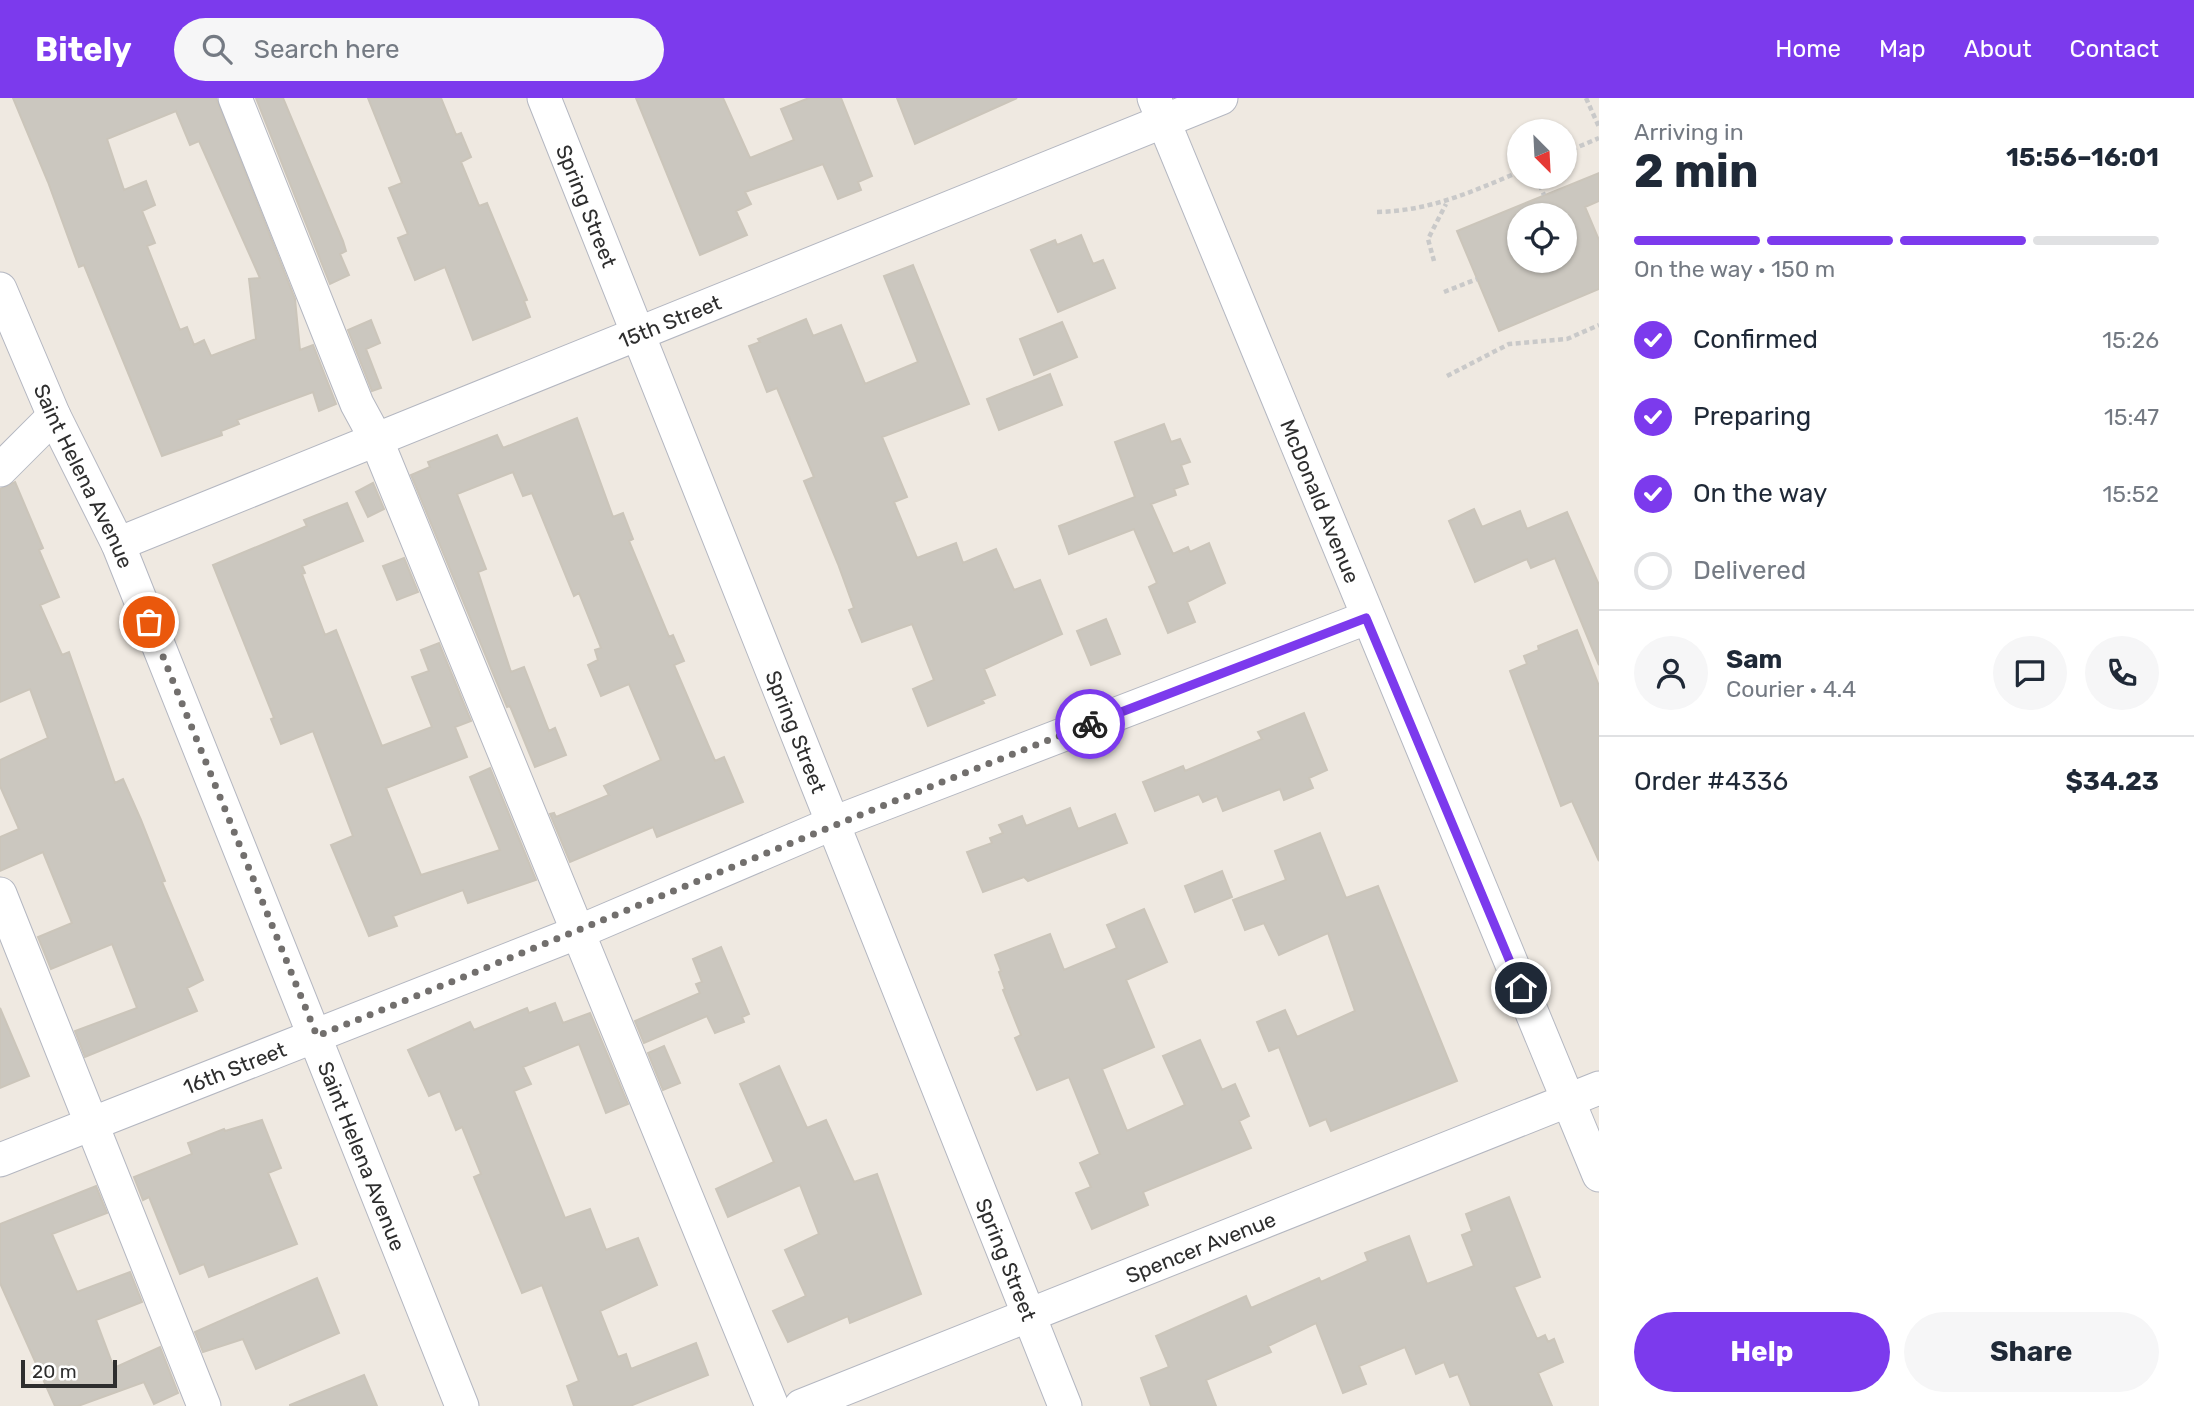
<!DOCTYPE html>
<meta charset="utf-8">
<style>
:root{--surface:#fff;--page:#f6f6f7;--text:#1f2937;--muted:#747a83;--line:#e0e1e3;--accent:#7c3aed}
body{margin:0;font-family:Rubik,sans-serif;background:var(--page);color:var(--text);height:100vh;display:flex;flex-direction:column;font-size:26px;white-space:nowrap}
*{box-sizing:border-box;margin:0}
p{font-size:23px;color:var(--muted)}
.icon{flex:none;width:38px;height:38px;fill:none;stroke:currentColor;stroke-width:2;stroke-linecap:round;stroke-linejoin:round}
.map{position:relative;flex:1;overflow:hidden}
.side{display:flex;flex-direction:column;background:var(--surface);width:595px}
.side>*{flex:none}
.needle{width:46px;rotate:156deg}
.fabs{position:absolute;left:1507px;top:21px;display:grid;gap:14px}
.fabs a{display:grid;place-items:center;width:70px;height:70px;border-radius:50%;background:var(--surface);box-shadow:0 2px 5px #0004;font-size:35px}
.scale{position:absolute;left:21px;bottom:18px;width:96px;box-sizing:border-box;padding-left:7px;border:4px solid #2e2e2e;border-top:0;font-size:19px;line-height:24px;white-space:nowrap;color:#2e2e2e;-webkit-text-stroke:5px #fff;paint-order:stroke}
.pin{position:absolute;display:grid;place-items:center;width:60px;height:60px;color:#fff;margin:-30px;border:4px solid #fff;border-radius:50%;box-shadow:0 2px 7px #0007}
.courier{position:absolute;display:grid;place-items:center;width:70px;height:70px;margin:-35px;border:5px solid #7c3aed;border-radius:50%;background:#fff;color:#222;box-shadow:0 2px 9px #0007}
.head em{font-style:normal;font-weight:700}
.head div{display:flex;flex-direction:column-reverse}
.head{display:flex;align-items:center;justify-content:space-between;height:119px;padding:0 35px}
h1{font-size:46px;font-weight:700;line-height:52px}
.bar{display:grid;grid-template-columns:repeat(4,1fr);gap:10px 7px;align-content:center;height:84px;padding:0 35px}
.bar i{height:9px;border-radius:5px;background:var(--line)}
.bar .current{background:var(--accent)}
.bar p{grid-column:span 4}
.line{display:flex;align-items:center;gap:18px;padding:0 35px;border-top:2px solid var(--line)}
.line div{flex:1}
.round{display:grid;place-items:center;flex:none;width:74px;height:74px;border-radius:37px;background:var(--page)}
ol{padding:0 35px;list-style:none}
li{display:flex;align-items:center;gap:21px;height:77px}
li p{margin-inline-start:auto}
li .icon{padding:7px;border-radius:50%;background:var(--accent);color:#fff;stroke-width:4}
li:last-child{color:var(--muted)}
li i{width:38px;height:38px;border:4px solid var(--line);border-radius:50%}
.button{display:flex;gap:14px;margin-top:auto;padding:14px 35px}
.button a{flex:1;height:80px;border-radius:42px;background:var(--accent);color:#fff;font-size:28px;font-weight:700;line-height:80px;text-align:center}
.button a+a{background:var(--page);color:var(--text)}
header{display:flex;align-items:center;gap:42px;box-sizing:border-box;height:98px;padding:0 35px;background:var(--accent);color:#fff}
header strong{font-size:33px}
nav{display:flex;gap:38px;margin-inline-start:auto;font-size:24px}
.search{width:490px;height:63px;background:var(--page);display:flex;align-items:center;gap:18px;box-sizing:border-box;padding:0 24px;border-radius:38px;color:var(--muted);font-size:26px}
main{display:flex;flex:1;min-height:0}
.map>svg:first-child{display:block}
.building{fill:#cbc7bf;stroke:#cbc5ba;stroke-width:2;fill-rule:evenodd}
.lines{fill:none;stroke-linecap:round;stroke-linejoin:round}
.minor-casing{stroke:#b4b7c1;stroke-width:35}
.path{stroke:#c9c9c9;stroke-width:4.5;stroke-dasharray:5 3.5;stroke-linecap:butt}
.minor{stroke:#fff;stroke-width:33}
.done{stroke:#726f6d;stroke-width:7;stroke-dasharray:0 12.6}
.route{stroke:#7c3aed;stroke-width:9}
.labels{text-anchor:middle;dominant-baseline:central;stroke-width:5;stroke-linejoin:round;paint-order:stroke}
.street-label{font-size:21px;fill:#2e2e2e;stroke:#fff}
</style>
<header>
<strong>Bitely</strong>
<div class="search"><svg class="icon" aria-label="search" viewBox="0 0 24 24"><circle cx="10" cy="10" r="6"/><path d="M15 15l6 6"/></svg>Search here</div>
<nav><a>Home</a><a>Map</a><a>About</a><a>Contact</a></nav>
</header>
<main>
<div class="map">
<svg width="1599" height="1308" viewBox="0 0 1599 1308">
<rect width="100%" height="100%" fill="#efe9e1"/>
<path class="building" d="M13,0H216L295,201L300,252L313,247L336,306L319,313L313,294L237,322L239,326L221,333L222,337L162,358L84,167L79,169L48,84ZM176,13L190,47L199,43L260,180L249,181L256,241L211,258L204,242L194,247L187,229L180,232L147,148L155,145L142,113L155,107L146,83L124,92L107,41Z
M256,0H283L343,143L346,153L340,156L349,177L330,186Z
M368,0H441L456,37L461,35L471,59L461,64L479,108L487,105L527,202L524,203L530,219L473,242L445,169L415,182L398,140L408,136L389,90L402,85Z
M636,0H723L750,60L794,42L781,11L809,0H841L872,78L858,84L861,92L838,101L823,66L745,94L751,106L736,113L747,137L700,157Z
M897,0H1017L915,46Z
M1599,75V103L1585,109L1599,142V191L1499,233L1457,133ZM1519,117H1564V163H1519Z
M1081,137L1093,166L1103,162L1115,190L1058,214L1031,152L1055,142L1057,147Z
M913,167L969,306L882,339L907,399L894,404L917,460L956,445L963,465L996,451L1014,492L1040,482L1062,536L984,571L995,597L982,602L984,605L928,628L913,591L934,582L912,526L862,544L849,512L854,510L838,466L804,383L814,379L777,290L767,294L749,248L760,244L758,241L806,221L813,238L841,227L865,286L918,264L884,178Z
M371,222L380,245L366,251L381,290L372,293L348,232Z
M1062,224L1077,259L1034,277L1020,241Z
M1050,276L1062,307L999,332L987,301Z
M577,320L613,419L623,415L633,441L629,443L669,539L673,537L684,563L674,567L715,663L724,659L743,704L657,739L653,729L570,764L550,716L554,715L556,719L609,697L604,688L661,662L629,586L601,598L588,567L598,562L595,552L601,550L579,495L574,498L532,395L523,398L513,374L457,396L486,471L478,474L511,574L524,569L549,633L555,630L566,657L535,669L510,608L507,609L411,377L430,369L428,364L497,337L503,350Z
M1164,326L1171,344L1180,341L1190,364L1181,367L1188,386L1174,391L1176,397L1151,406L1173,456L1188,449L1190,454L1209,445L1225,485L1187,504L1195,524L1168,535L1149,489L1157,485L1134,431L1069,456L1059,428L1135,399L1115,344Z
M15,384L43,450L39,452L59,499L40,507L62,557L69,554L115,685L123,681L141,722L165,783L162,784L203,882L187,890L197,913L85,959L75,933L137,910L112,846L51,871L38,839L72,825L43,754L0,773V739L19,731L0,688V662L48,640L30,591L0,604V391Z
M373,385L384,411L368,419L356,394Z
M347,405L363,443L302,468L305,475L302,476L325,537L336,532L382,648L432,629L412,579L429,573L421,552L439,545L471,623L455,629L467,659L386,690L421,777L500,752L470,679L490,670L536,782L468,805L463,792L393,818L397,828L369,838L331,747L353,738L313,633L281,646L271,621L274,620L213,467L307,428L304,422Z
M1474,411L1482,429L1520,413L1527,431L1567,414L1599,487V567L1555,460L1531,470L1527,461L1475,484L1449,423Z
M404,460L418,494L397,502L383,468Z
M1106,521L1120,556L1091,567L1077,533Z
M1577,532L1599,588V763L1572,703L1561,708L1510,573L1527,566L1524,558L1539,552L1538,548Z
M1304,615L1327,672L1309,680L1313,690L1284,702L1280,691L1223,713L1217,698L1203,704L1199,696L1155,713L1143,684L1183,668L1185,673L1262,641L1258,634Z
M1070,710L1078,731L1115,716L1127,745L1028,783L1024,779L983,794L967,754L992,745L990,740L1003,735L999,727L1022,718L1026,728Z
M1320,735L1346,800L1378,788L1457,983L1331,1033L1326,1021L1310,1028L1279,949L1269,953L1257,924L1285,912L1297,939L1355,913L1328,835L1279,857L1264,825L1245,832L1233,802L1286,782L1275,753Z
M1222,773L1232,799L1195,814L1185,788Z
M1144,811L1167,864L1126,882L1154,949L1102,971L1127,1033L1185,1007L1163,958L1200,942L1222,992L1235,986L1249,1018L1239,1023L1251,1050L1143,1094L1148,1107L1092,1131L1076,1095L1091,1089L1080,1065L1100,1056L1069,979L1037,992L1015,940L1021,937L1003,892L1005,891L999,874L1001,873L995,857L1050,836L1064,872L1117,850L1107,827Z
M721,849L749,916L742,919L744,924L715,935L707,918L644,945L635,923L700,895L696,886L702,884L693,861Z
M555,905L563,925L590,915L628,1006L606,1015L579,946L523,969L531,986L514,993L565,1120L590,1111L606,1152L638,1140L657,1187L600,1213L618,1259L626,1256L631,1271L696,1245L708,1277L630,1308H574L567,1288L579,1283L542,1187L522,1195L474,1079L481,1076L462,1029L456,1032L440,993L429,998L408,952L470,924L474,932L527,910L529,915Z
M0,910L29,978L0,990Z
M664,948L680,985L663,992L648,955Z
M779,968L807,1030L826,1022L854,1084L877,1076L921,1196L850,1225L848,1218L788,1244L773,1213L806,1198L785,1152L819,1136L800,1087L728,1119L716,1091L774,1064L740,986Z
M262,1022L281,1070L268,1075L297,1146L209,1179L204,1166L180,1176L149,1099L143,1102L134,1079L192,1056L188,1045L224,1031L225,1033Z
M96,1088L107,1115L52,1136L77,1194L130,1174L142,1204L96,1222L114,1270L160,1249L178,1295L154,1306L144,1284L78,1308H55L0,1185V1126Z
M1509,1099L1540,1179L1514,1189L1537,1241L1545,1237L1548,1244L1554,1241L1563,1264L1538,1275L1552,1308H1471L1458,1276L1450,1279L1444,1264L1416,1276L1405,1249L1359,1268L1366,1286L1343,1295L1316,1225L1268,1248L1271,1254L1206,1282L1216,1308H1151L1141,1280L1169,1269L1156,1238L1246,1198L1251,1210L1319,1180L1321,1184L1368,1163L1365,1155L1409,1138L1427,1186L1474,1168L1462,1137L1472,1133L1466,1116Z
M317,1180L339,1235L256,1271L243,1241L203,1254L195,1234Z
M364,1277L377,1308H290V1307Z"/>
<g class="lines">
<defs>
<g id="minor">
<path d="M235,0L357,306L376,341L772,1308"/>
<path id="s1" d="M544,0L1065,1308"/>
<path id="s2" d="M1154,0L1599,1077"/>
<path id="s3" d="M0,191L54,318L118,446L462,1308"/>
<path d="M0,372L54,318"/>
<path id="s4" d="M118,446L1221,0"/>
<path d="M0,796L204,1308"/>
<path id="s5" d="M0,1062L576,835L831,726L1366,520"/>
<path id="s6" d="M801,1308L1599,990"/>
</g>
</defs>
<use href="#minor" class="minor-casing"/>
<path class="path" d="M1586,0L1599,29
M1564,55L1599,40
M1536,79L1544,97
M1377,114C1430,113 1471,94 1519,74
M1434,163L1428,141L1446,106
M1444,194L1477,181
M1447,278L1509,246L1567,241L1599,227"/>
<use href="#minor" class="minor"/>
</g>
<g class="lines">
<path class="done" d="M149,524L317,938C575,835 831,726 1090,626"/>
<path class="route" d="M1090,626L1366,520L1521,890"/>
</g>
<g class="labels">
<g class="street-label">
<text stroke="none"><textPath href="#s1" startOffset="116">Spring Street</textPath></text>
<text stroke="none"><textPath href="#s4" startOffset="595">15th Street</textPath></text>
<text stroke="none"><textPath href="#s3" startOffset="205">Saint Helena Avenue</textPath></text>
<text stroke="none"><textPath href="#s2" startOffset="436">McDonald Avenue</textPath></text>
<text stroke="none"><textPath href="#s1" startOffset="682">Spring Street</textPath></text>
<text stroke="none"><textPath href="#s5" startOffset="252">16th Street</textPath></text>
<text stroke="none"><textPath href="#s3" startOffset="940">Saint Helena Avenue</textPath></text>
<text stroke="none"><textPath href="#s6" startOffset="430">Spencer Avenue</textPath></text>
<text stroke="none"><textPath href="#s1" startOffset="1250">Spring Street</textPath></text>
</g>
</g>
</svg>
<div class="fabs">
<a><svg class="needle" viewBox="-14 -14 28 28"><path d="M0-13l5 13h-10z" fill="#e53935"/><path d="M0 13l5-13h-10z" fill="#747a83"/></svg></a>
<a><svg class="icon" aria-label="locate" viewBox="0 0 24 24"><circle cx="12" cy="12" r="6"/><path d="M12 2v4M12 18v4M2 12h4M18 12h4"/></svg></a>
</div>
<div class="scale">20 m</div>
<div class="pin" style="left:149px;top:524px;background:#ea580c"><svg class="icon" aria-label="bag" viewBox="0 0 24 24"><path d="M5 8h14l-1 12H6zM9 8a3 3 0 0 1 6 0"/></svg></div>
<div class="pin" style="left:1521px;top:890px;background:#1f2937"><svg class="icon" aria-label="home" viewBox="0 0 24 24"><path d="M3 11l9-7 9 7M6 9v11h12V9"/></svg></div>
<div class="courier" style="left:1090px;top:626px"><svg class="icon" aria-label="bike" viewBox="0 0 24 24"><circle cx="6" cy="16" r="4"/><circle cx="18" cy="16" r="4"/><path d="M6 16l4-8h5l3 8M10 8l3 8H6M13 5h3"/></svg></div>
</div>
<section class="side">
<div class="head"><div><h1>2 min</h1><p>Arriving in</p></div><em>15:56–16:01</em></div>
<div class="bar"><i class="current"></i><i class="current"></i><i class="current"></i><i></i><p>On the way · 150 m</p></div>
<ol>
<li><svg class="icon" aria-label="check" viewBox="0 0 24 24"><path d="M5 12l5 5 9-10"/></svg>Confirmed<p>15:26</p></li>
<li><svg class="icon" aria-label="check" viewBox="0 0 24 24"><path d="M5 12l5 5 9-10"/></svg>Preparing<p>15:47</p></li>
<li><svg class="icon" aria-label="check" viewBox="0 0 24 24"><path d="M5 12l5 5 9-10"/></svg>On the way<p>15:52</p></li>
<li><i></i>Delivered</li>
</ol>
<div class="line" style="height:126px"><a class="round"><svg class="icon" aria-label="person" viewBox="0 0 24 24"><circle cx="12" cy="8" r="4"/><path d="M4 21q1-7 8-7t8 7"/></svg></a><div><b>Sam</b><p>Courier · 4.4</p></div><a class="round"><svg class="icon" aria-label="chat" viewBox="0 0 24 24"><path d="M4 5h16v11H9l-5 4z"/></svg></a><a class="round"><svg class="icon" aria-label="phone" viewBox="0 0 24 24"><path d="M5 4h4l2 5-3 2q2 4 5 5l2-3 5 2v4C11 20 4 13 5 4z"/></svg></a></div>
<div class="line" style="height:91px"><div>Order #4336</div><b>$34.23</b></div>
<div class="button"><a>Help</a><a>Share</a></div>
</section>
</main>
